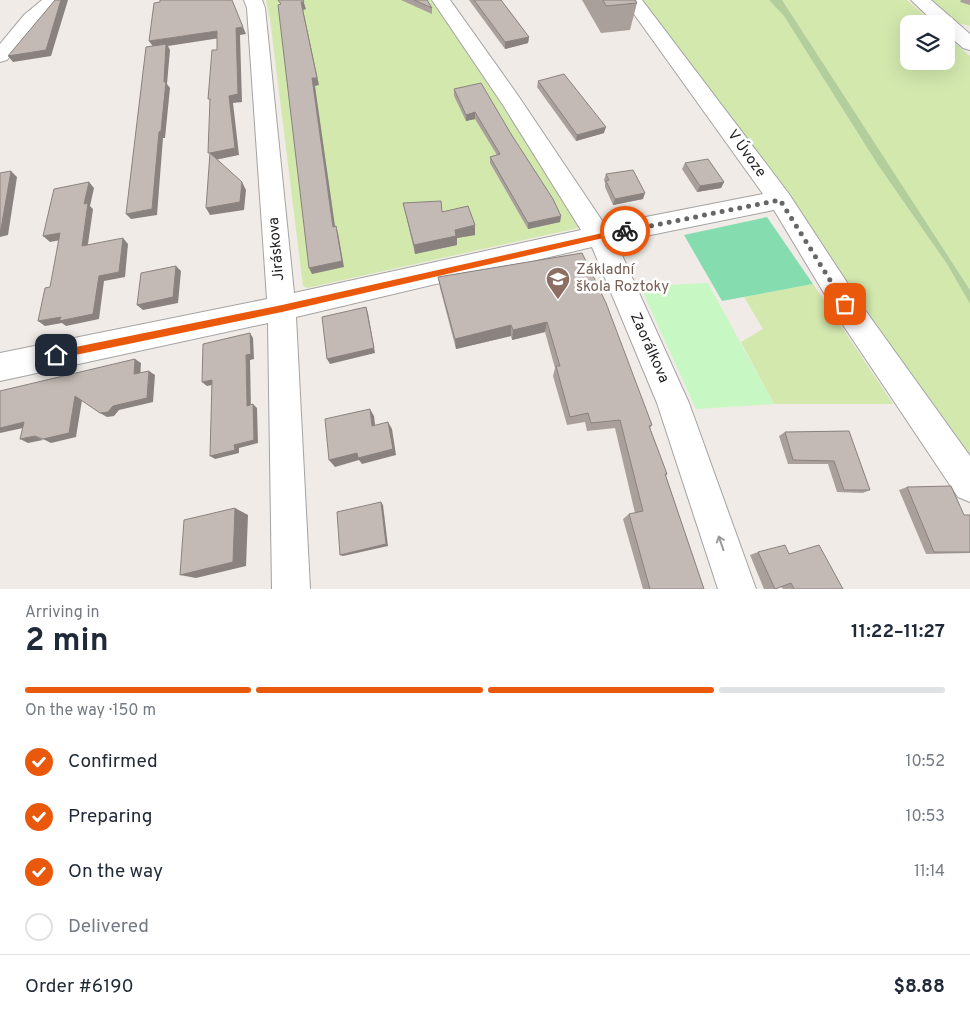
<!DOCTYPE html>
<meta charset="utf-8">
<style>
:root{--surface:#fff;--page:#f2f2f3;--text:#1f2937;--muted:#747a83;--line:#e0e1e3;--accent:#ea580c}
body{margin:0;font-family:Overpass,sans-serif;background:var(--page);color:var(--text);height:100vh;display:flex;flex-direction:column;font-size:19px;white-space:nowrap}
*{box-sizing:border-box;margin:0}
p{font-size:16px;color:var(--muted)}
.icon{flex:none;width:28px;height:28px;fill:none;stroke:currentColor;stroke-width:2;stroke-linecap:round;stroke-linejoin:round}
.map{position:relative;height:589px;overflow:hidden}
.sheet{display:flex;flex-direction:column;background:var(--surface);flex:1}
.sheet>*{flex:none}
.tools{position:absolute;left:900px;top:15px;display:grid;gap:10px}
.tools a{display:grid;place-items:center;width:55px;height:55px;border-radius:10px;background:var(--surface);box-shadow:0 5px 20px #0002;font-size:25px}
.pin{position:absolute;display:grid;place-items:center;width:42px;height:42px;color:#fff;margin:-21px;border-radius:10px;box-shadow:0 2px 8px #0006}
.courier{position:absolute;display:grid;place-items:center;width:50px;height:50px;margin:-25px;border:4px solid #ea580c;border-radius:50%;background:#fff;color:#222;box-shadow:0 1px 6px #0007}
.headline em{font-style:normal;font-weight:700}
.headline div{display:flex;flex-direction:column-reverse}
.headline{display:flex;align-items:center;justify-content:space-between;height:85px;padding:0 25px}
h1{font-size:32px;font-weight:700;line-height:38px}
.bar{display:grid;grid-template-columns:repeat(4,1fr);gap:8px 5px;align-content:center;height:60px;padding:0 25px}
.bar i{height:6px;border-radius:4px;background:var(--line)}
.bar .current{background:var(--accent)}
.bar p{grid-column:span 4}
.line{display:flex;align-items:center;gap:12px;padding:0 25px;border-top:1px solid var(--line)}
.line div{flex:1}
ol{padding:0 25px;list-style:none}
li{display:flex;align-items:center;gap:15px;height:55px}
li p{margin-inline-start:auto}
li .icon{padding:5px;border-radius:50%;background:var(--accent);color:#fff;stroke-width:4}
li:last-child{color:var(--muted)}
li i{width:28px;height:28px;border:2px solid var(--line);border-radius:50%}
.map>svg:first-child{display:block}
.grass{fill:#d2e8ad}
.forest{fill:#b1ce9b}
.park{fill:#c7f8c4}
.pitch{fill:#85ddaf}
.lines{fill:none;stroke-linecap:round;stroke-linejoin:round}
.street-casing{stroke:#a3a3a3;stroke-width:2}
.street{fill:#fff;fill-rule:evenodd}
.wall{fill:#a9a09c}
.shaded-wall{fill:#89827f}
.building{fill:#c4bab5;stroke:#89827f}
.oneway{stroke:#9a9a9a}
.route{fill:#ea580c}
.done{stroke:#686665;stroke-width:5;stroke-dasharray:0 9}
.labels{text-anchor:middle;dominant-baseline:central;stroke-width:5;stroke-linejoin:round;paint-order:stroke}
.street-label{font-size:15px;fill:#1f1f1f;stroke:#fff}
.education-label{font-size:15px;fill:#785e54;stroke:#fff;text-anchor:start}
</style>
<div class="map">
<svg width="970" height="589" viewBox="0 0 970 589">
<rect width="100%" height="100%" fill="#f0ebe6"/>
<path class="grass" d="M266,0H433L582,227L307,288L303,286L270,19Z
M648,0H769L784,16L878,165L947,264L970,304V454L684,62L637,1Z
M782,0H907L934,24H909V61H946V35L970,56V290Z
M928,0H970V26L954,22Z
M813,284L893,404H774L741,342L763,329L744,297Z"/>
<path class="forest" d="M769,0H782L795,20L970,290V304L947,264L878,165L784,16Z"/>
<path class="park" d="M708,283L774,404L696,409L640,286Z"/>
<path class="pitch" d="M767,217L813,284L722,301L684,235Z"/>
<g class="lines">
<defs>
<path id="street" d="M42,0H62L36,23L7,60L0,62V44L24,15Z
M244,0H262L265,8L294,293L581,230L503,105L432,0H450L519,97L605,225L763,194L624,0H642L789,194L865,310L970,456V502L958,497L845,328L774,210L616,242L689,403L756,589H718L657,403L592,247L296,317L310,589H272L268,323L0,381V353L267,299L247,8Z
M911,0H931L970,34V50L963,48L946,33V24H936Z"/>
</defs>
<use href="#street" class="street-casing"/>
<use href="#street" class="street"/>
</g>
<path class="wall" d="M401,0H427L432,8V14Z
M469,0H501L529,37L528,43L505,49Z
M582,0H636L637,3L630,30L601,33Z
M961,0H970V5L960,2Z
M538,81L604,133L576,141L537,87Z
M454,89L511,134L561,216L560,222L528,229L490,163V157L497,155L475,119L466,121L454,96Z
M685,163L724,182L721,188L697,192L682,169Z
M606,174L643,199L613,205L605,187V183L604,180Z
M403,203L442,212L475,235L457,238V245L415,254Z
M582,253L652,425L650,428L667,474L666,476L704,589H643L623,519L629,514L635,513L615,428L587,431L585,422L567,425L553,376L555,368L545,332L512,340L511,336L456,349L440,288L438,277Z
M849,431L870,490L863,493L837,492L828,464H788L779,436L785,432Z
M907,487L964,515H970V553L926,554L899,490Z
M758,552L789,554L843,589H783L781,587L775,589H764L750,555Z"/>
<path class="shaded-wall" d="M61,0H68L51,56L13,62L8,56Z
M303,0L306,9L303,10L319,85L315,86L336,233L333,227L301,2Z
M243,27L246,34L240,35L242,102L233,103L239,155L215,160L210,153L229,96L236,28Z
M217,31L220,38L168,46L170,50L167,84L170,88L165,138H163L157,215L131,219L126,214L164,82L154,48L149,41Z
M529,37L528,43L505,49V42Z
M475,112V119L466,121V115Z
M606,127L604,133L576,141L577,135Z
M11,171L17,177L8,235L0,237V229Z
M89,182L94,188L90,206L93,209L87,251L82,246L84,204Z
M242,182L246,190L244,210L210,215L206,208Z
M724,182L721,188L697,192L700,186Z
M645,193L643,199L613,205L615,199Z
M561,216L560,222L528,229V223Z
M475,225V235L457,238V245L415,254L414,245L455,230Z
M336,226L338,233L344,267L312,274L309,268Z
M60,233L66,239L50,242L43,236Z
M123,238L128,244L125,277L104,281L99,319L66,326L62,323L45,326L38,321L61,317L99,276Z
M176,266L181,271L178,303L143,310L137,305Z
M366,307L368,313L375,353L330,364L327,359Z
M547,322L545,332L512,340L513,330Z
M511,325V336L456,349L455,339Z
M250,333L253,338L254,359L250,360L251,410L247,406L246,355Z
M135,359L141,363L140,379L134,374Z
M149,371L155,375L153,402L119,410L114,416L107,417L100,413Z
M212,380L217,384L207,386L202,382Z
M75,396L82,400L76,437L51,443L43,439Z
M253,404L257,408L258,443L239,448V453L215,459L210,456L234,445Z
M370,409L374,416L376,433L372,426Z
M24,422L32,426L0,433V428Z
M388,422L392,429L396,455L362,464L359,460L335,467L329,460Z
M35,436L43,440L28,443L20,439Z
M381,502L383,505L388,546L343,556L340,555Z
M235,508L248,515L246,566L196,578L180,575Z"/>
<path class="building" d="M55,0H61L46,50L8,56Z
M160,0H232L243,27L236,28L238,94L229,96L235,148L210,153L242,182L240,202L206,208L210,153H208L210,99H208L212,50H217V31L149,41L154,3L160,2Z
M278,0H303L304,2H301L317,78H312L333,227L336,226L342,261L309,268L278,5L281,4Z
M414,0H427L432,8Z
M474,0H501L529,37L505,42Z
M603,0H635L637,3L606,6Z
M166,44L164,82H166L161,131L159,132L152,209L126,214L146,47Z
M564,74L606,127L577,135L538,81Z
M481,83L511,134L553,199L561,216L528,223L490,157L500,154L475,112L466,115L454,89Z
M708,159L724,182L700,186L685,163Z
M633,170L645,193L615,199L606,181L609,180L606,174Z
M11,171L1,229H0V173Z
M89,182L84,204L88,203L82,246L123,238L119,272L99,276L93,314L59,321L61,317L38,321L45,288L50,287L60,233L43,236L54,189Z
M441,201L442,212L468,206L475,225L455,230L456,236L414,245L403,203Z
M582,253L606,303L652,425L649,426L667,474H665L704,589H650L629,514L643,511L620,420L591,423L588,413L570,417L556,366H560L547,322L513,330L511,325L455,339L438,277Z
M176,266L173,297L137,305L141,273Z
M366,307L374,348L327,359L322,317Z
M250,333L251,354L246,355L247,406L253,404L254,440L234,445L235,450L210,456L212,380L202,382L203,344Z
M135,359L134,374L149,371L147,398L113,406L108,412L100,413L75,396L69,433L43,439L35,436L20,439L24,422L0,428V391Z
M370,409L372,426L388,422L393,449L358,458L357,453L329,460L325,419Z
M849,431L870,490H844L834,461L793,460L785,432Z
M951,486L964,515H970V552H934L907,487Z
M381,502L386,544L340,555L337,512Z
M235,508L233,562L180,575L184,520Z
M785,545L789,554L819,545L843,589H794L791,583L775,589L758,552Z"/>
<defs><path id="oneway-shaft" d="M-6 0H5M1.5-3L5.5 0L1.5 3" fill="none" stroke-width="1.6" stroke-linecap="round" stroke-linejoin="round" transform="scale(1.25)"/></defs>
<use class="oneway" href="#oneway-shaft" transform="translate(721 543) rotate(-109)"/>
<path class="route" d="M625,228L629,231L625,233L282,312L56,359L52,355L56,351L282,305Z"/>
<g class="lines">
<path class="done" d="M625,231L780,200L845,304"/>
</g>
<defs>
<symbol id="school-pin" viewBox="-11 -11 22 30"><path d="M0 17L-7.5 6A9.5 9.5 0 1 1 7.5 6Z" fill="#8d6e63" stroke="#fff"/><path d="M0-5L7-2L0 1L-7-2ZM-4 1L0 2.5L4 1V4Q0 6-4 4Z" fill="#fff"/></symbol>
</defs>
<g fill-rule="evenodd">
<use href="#school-pin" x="544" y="265" width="28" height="38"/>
</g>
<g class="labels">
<g class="street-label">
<text transform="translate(746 154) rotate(54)">V Úvoze</text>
<text transform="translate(277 249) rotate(-95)">Jiráskova</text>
<text transform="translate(649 348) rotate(66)">Zaorálkova</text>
</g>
<g class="education-label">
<text x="576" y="270">Základní<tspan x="576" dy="17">škola Roztoky</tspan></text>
</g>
</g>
</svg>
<div class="tools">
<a><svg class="icon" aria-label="layers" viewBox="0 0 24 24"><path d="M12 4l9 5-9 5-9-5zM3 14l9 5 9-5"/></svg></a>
</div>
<div class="pin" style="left:845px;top:304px;background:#ea580c"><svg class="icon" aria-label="bag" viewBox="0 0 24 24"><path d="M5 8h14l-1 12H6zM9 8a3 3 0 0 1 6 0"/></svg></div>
<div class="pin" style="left:56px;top:355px;background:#1f2937"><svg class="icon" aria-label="home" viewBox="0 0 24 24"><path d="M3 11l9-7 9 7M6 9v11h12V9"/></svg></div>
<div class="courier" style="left:625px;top:231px"><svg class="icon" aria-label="bike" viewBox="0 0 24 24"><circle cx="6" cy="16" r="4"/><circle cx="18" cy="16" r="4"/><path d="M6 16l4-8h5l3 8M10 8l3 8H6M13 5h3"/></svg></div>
</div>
<section class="sheet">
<div class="headline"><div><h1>2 min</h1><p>Arriving in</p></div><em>11:22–11:27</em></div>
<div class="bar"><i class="current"></i><i class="current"></i><i class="current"></i><i></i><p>On the way · 150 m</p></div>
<ol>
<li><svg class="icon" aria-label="check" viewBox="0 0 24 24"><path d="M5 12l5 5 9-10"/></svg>Confirmed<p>10:52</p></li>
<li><svg class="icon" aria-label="check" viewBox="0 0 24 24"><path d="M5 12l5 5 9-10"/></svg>Preparing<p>10:53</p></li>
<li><svg class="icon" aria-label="check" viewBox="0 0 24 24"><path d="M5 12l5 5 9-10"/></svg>On the way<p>11:14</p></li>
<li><i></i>Delivered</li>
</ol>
<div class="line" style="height:65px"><div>Order #6190</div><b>$8.88</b></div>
</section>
